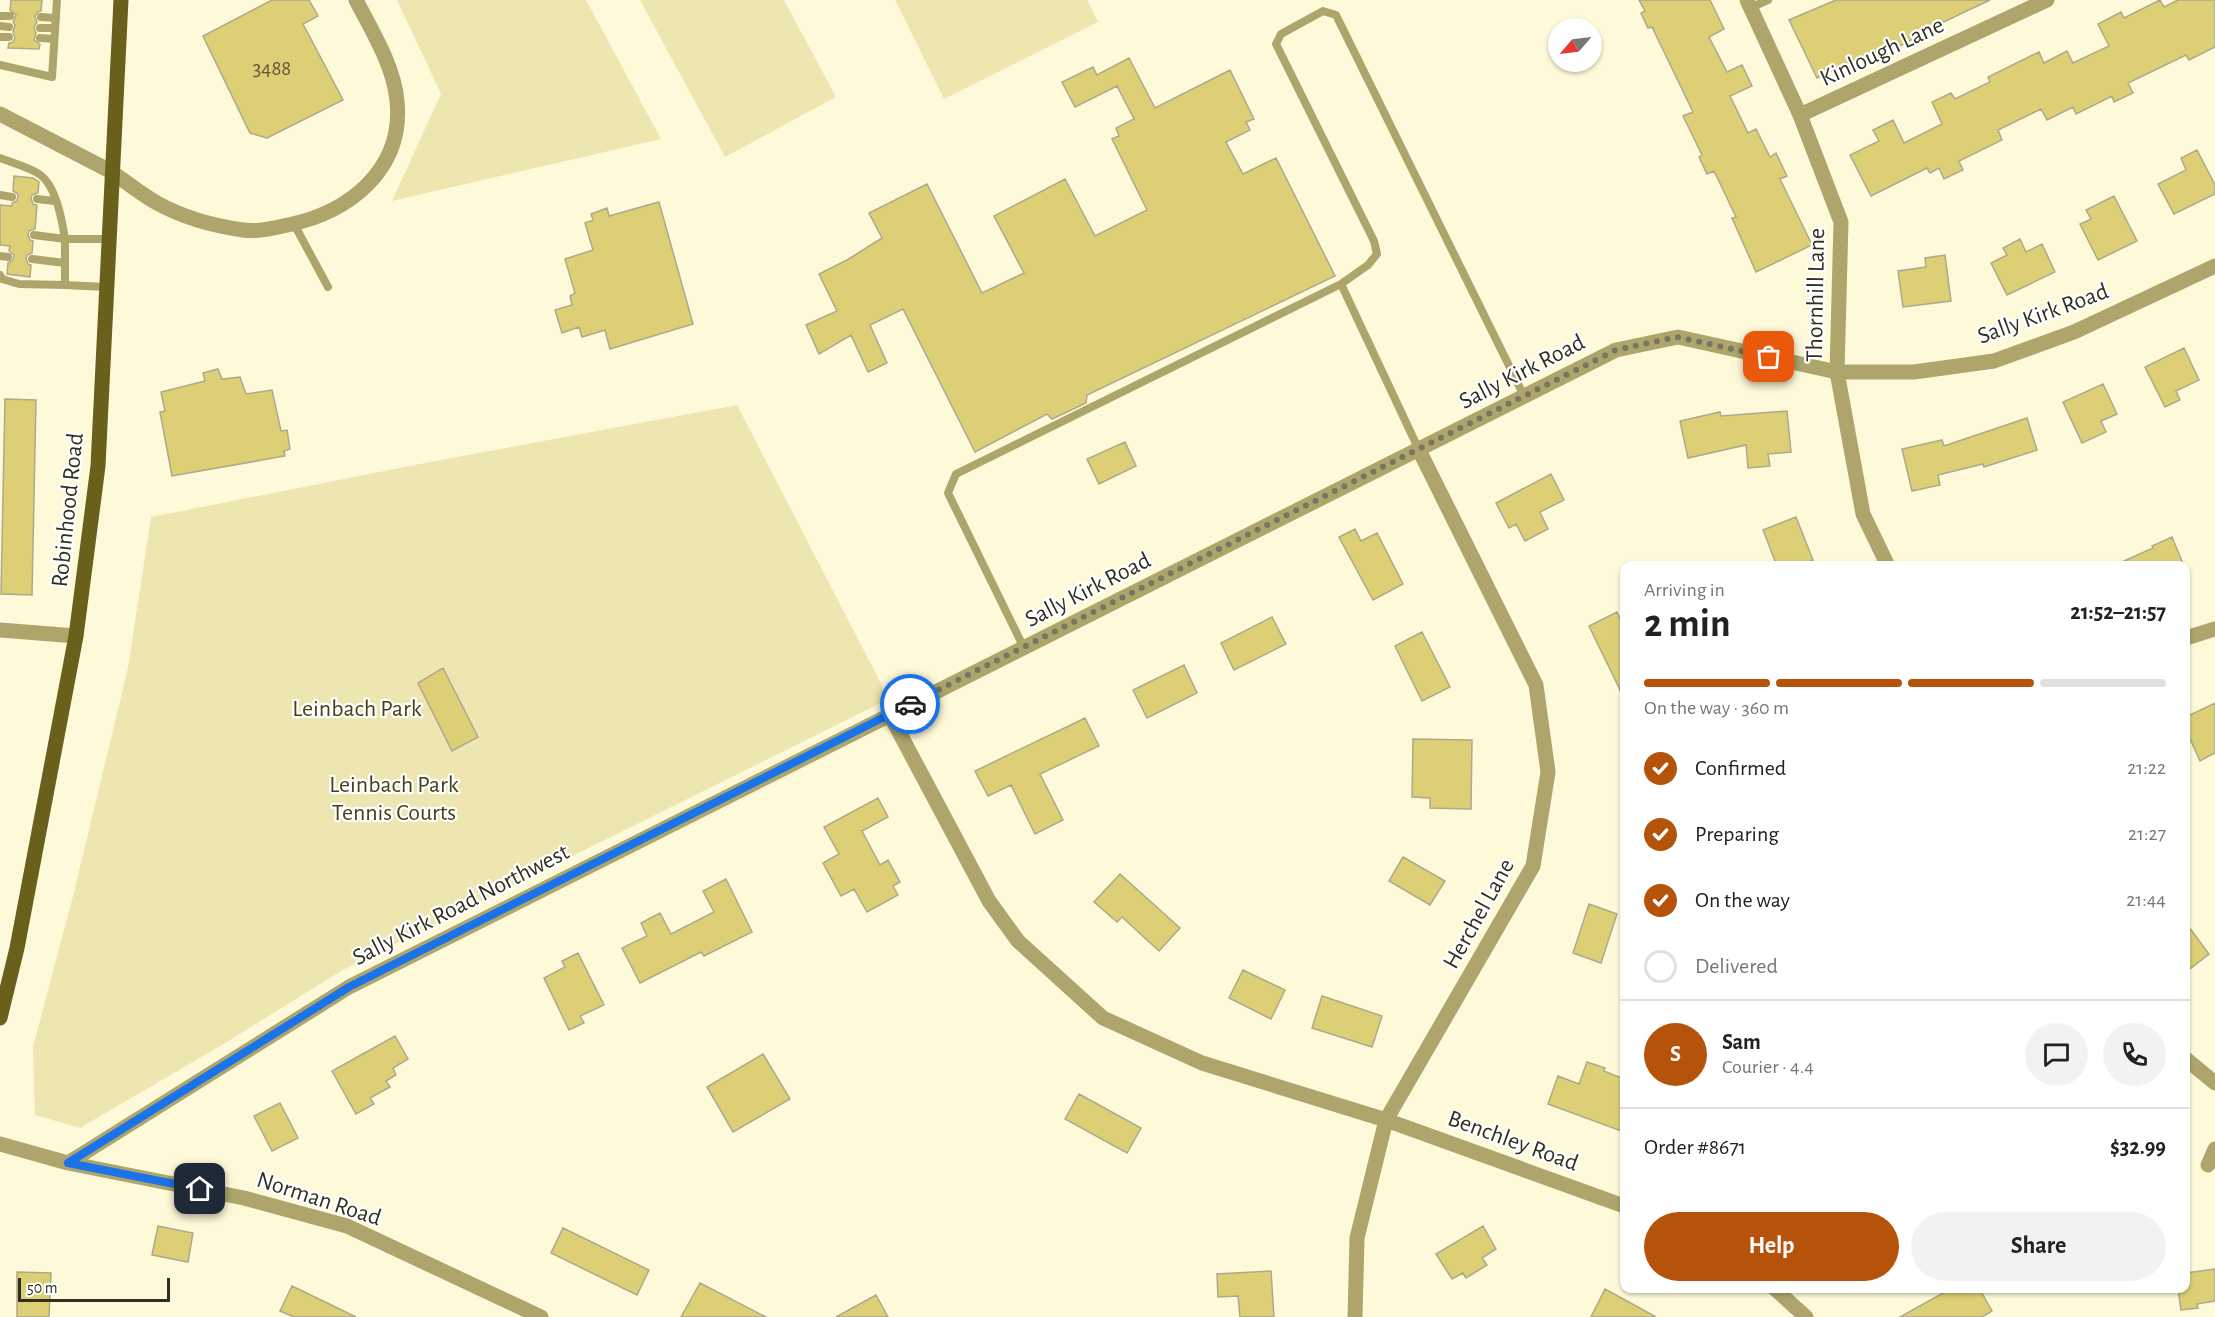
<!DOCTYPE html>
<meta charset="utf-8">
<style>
:root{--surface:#fff;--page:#f2f2f2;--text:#222;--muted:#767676;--line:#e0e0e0;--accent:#b45309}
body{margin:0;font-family:"Alegreya Sans",sans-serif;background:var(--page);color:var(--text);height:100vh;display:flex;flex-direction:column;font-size:22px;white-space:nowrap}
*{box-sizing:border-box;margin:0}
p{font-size:20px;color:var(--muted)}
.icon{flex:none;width:33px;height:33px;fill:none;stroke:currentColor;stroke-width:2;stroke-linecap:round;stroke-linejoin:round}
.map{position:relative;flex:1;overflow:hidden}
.sheet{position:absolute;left:1620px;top:561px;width:570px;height:732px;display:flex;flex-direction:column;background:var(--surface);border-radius:12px;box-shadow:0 2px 4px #0004}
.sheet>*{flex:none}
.needle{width:39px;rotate:242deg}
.buttons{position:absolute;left:1548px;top:18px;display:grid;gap:12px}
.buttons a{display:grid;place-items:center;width:54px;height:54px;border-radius:50%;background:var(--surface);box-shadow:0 2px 4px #0004;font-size:30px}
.scale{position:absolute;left:18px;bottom:15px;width:152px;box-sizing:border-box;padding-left:6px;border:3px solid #302f22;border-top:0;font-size:16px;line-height:21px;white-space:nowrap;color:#302f22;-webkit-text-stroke:4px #fff;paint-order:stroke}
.pin{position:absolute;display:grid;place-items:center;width:51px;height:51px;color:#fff;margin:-26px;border-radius:12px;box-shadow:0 3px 9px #0006}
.courier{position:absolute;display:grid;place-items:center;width:60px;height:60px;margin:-30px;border:4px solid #1a73e8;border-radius:50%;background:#fff;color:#222;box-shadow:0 2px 8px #0007}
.overview em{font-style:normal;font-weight:700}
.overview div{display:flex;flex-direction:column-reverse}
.overview{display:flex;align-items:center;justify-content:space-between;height:102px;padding:0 24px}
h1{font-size:39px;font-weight:700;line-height:45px}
.bar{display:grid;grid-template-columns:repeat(4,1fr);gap:9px 6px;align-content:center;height:72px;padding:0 24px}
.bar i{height:8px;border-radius:4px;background:var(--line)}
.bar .selected{background:var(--accent)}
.bar p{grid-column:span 4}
.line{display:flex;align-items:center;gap:15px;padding:0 24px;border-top:2px solid var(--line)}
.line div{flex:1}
.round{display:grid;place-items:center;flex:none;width:63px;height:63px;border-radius:32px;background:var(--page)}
ol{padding:0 24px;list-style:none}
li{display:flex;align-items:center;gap:18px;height:66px}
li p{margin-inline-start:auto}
li .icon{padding:6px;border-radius:50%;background:var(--accent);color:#fff;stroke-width:4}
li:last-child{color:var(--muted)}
li i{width:33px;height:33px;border:3px solid var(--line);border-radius:50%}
.action{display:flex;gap:12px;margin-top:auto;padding:12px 24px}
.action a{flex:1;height:69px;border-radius:36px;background:var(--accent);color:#fff;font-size:24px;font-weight:700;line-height:69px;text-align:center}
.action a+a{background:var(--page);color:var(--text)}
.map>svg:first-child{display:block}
.green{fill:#ede6b1}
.building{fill:#dccf76;stroke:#ada98a;stroke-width:1.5}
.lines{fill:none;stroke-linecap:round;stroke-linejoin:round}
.service{stroke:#ada56c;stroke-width:8}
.minor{stroke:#ada56c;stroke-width:15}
.tertiary{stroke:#ada56c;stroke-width:15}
.primary{stroke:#69601b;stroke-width:15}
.done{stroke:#787662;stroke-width:6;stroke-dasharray:0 10.8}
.route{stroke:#1a73e8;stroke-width:8}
.labels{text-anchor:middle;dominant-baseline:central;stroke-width:4.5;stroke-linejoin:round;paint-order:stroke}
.number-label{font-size:21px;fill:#5b5737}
.street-label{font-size:24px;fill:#302f22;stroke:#fff}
.park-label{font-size:24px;fill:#47411b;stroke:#fff}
</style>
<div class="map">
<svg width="2215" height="1317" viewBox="0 0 2215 1317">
<rect width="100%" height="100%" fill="#fefad9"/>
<path class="green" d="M397,0H586L661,139L392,201L441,94Z
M640,0H784L836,97L725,157Z
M895,0H1087L1098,22L944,99Z
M737,405L889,699L341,971L222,1045L80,1128L35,1115L33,1047L74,892L128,668L151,517L425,463Z"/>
<path class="building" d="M11,0H42L41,11L38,12L35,16L37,22L34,27L36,33L34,40L40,44L39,49L8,48L9,43L13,42L15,38L13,32L15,25L13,22L16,15L10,10Z
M272,0H309L318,16L303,24L343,100L267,138L250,133L203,36Z
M1639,0H1710L1724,29L1709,37L1727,72L1742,65L1752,86L1730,96L1748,133L1756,129L1770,157L1776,153L1787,176L1780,179L1812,245L1756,272L1732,218L1736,217L1714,171L1707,174L1699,157L1702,155L1683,116L1693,112L1652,27L1648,28L1641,13L1645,11Z
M1836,0H1990L1920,33L1921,35L1898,47L1896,44L1876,54L1874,50L1817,78L1789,20Z
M2160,0L2164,7L2178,0H2215V47L2189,60L2186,55L2128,83L2133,93L2114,102L2112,96L2076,114L2073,107L2047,120L2041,109L1998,130L2002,140L1959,161L1963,170L1944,179L1939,168L1930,173L1927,168L1871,196L1850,155L1879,141L1873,130L1893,120L1904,143L1942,124L1932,102L1951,93L1955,99L1990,82L1988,77L2039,52L2044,63L2067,51L2073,63L2109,46L2098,24L2121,12L2124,18Z
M1129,58L1155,108L1230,70L1254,119L1246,122L1250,130L1226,142L1243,174L1276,158L1335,276L1087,395L1086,403L1052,419L1047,414L975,452L903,309L870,325L887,363L868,372L851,335L819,354L806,325L837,311L819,274L847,260L882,238L869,213L927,184L982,293L1024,273L994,216L1065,179L1095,236L1147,210L1112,139L1119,136L1116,128L1134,119L1117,86L1075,107L1062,82L1093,67L1097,75Z
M2197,150L2215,185V194L2174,214L2158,184L2186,170L2181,158Z
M14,176L33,178L39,182L38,193L32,195L31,199L33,204L37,205L35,229L29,231L28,235L30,240L33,241L32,253L27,255L26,259L28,264L31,265L30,277L7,274L8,263L13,260L14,255L9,251L10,246L0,245V205L12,206V203L17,201L18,194L13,191Z
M2114,196L2137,241L2098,260L2080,224L2091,219L2086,210Z
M659,202L693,324L610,349L605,330L582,337L579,327L562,333L555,310L572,305L570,296L575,293L565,259L593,250L585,223L593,220L591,214L607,208L609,216Z
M2020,239L2026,252L2042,244L2055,272L2007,295L1991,263L2007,255L2003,248Z
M1945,255L1951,301L1903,307L1898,271L1926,267L1925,258Z
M2184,348L2199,380L2176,391L2180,400L2165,407L2145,367Z
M218,369L222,379L240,377L246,394L272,390L281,431L287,430L290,449L284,451L285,456L172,476L160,412L165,411L161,392L205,381L203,373Z
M2103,384L2117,414L2101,421L2106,432L2082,443L2063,402Z
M5,399L36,400L32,595L1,594Z
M1787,411L1791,452L1768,454L1770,466L1748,468L1746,445L1688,458L1680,421L1720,412L1721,416Z
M2027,418L2037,450L1984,467L1983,464L1938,475L1940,485L1912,491L1902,449L1942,440L1944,446Z
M1125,442L1136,466L1099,484L1087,459Z
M1551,474L1564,500L1540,512L1548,529L1525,541L1516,524L1509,528L1496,503Z
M1796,517L1813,560L1799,566H1777L1763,530Z
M1355,529L1361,541L1377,533L1403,584L1373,600L1339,537Z
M2172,537L2184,566H2113L2153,548L2152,546Z
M1617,612L1624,627V698L1589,626Z
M1272,617L1286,644L1234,670L1221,643Z
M1422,632L1450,687L1422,701L1395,646Z
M1184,665L1197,693L1147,718L1133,690Z
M443,668L478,737L452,751L418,683Z
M2215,703V753L2200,761L2186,730V717Z
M1085,718L1099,746L1040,774L1063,820L1035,834L1011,785L988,796L975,771Z
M1413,739L1472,740L1471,809L1430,808V798L1412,797Z
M878,798L888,817L862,831L880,865L888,860L900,882L893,886L898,895L867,912L854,889L841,896L823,863L839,854L824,827Z
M1403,857L1445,881L1430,905L1389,881Z
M1120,874L1180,928L1159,951L1122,917L1117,922L1094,902Z
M726,879L752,932L704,956L701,952L640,983L622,948L647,936L641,923L660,913L671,934L714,912L703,891Z
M1589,904L1617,914L1601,963L1573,953Z
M2186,923L2209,954L2186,972Z
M578,953L604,1005L580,1016L584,1023L569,1030L544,978L565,967L562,961Z
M1243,970L1285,990L1271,1019L1229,998Z
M1322,996L1382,1016L1372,1047L1312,1028Z
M395,1036L408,1059L393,1068L396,1075L386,1081L390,1087L370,1098L374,1104L356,1114L332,1071Z
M763,1054L790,1099L733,1132L707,1087Z
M1587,1062L1605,1068L1604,1071L1624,1079V1132L1548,1104L1558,1076L1579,1084Z
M1079,1094L1141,1128L1127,1153L1065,1119Z
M280,1103L298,1138L272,1151L254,1116Z
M158,1226L193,1233L188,1262L152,1255Z
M1483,1226L1496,1249L1482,1258L1487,1265L1466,1278L1463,1273L1452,1279L1436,1254Z
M563,1228L649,1270L637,1295L551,1253Z
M2215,1269V1301L2197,1304L2198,1308L2181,1310L2178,1288H2186V1273Z
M1271,1271L1274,1317H1240L1238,1296L1218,1297L1217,1274Z
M17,1272L51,1273L49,1317H17Z
M700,1283L766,1317H681Z
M292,1286L356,1317H294L280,1311Z
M1952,1288H1979L1992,1311L1982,1317H1900Z
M1605,1289L1656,1317H1591Z
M876,1295L888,1317H836Z"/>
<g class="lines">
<path class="service" d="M1750,8L1768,0
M0,16H10
M41,17L56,18
M0,26L9,27
M40,28H55
M0,37H9
M40,38L54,39
M0,65L52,77L57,0
M0,158C13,163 28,167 39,174C56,185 62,220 65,239L34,235
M0,195L12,197
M37,199L55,201
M294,224L328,287
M0,256L8,257
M32,259L65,263
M0,275L2,279L19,284L65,285
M1341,284L1368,265L1377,254L1374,241L1276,44L1281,34L1323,11L1336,15L1524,396
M106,287L65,285V239H110
M1024,648L948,493L956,474L1341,284L1419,450"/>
<path class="minor" d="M1747,0L1800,115L1841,222L1837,372L1863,514L1888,566
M1800,115L2047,0
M112,172C126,182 141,194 157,203C182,217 215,226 243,230C259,232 273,228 288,225C350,212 404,169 397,101C394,66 372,31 356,0
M2186,638L2215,629
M890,715L989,901L1018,941L1103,1018L1202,1063L1386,1120L1624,1206
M2186,1059L2215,1083
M0,1144L68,1163L244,1198L347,1226L541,1317
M68,1163L349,987L1616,350L1678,337L1837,372H1914L1994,361L2074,332L2215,266
M2208,1165L2215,1149
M1774,1288L1806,1317
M1355,1317L1357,1238L1386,1120L1533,866L1548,772L1536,685L1419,450"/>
<path class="tertiary" d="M0,114L112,172
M0,630L76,636"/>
<path class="primary" d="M0,1018L17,948L76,636L98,466L121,0"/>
</g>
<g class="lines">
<path class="done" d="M910,704L1616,350L1677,337L1769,357"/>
<path class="route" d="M200,1189L68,1163L349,987L910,704"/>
</g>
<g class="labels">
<g class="number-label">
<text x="272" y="68">3488</text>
</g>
<g class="street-label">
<text transform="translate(1882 52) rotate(-25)">Kinlough Lane</text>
<text transform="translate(1816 295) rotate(-89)">Thornhill Lane</text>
<text transform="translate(2043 314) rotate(-20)">Sally Kirk Road</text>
<text transform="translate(1522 372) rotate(-27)">Sally Kirk Road</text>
<text transform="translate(68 510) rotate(-84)">Robinhood Road</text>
<text transform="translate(1088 590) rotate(-27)">Sally Kirk Road</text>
<text transform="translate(461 905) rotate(-27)">Sally Kirk Road Northwest</text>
<text transform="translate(1479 914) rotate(-61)">Herchel Lane</text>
<text transform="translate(1513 1141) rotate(20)">Benchley Road</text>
<text transform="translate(319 1199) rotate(18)">Norman Road</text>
</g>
<g class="park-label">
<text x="357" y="709">Leinbach Park</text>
<text x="394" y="785">Leinbach Park<tspan x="394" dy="28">Tennis Courts</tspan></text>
</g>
</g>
</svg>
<div class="buttons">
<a><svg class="needle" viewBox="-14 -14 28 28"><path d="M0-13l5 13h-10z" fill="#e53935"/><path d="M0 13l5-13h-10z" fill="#767676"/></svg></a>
</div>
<div class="scale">50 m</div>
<div class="pin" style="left:1769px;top:357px;background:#ea580c"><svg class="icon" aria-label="bag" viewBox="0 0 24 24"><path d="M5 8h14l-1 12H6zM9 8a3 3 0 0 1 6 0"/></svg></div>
<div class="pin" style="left:200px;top:1189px;background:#1f2937"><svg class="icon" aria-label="home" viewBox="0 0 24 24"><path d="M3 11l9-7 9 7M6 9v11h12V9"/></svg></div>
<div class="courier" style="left:910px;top:704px"><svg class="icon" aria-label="car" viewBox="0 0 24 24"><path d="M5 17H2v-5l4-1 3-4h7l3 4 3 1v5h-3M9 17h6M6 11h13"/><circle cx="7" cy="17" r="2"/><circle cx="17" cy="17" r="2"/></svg></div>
<section class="sheet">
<div class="overview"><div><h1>2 min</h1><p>Arriving in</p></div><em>21:52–21:57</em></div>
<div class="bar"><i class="selected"></i><i class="selected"></i><i class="selected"></i><i></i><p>On the way · 360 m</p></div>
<ol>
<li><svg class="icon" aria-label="check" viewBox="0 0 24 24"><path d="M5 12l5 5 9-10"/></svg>Confirmed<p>21:22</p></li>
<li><svg class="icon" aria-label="check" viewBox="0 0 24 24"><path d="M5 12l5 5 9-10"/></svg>Preparing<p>21:27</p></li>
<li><svg class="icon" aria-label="check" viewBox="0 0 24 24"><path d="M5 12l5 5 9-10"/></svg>On the way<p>21:44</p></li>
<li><i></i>Delivered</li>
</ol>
<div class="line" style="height:108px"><b class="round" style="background:var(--accent);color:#fff">S</b><div><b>Sam</b><p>Courier · 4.4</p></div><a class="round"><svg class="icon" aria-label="chat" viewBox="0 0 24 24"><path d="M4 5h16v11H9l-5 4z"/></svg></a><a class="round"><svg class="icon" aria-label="phone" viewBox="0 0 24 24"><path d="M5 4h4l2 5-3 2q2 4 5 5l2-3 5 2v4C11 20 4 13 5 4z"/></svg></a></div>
<div class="line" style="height:78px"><div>Order #8671</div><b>$32.99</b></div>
<div class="action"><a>Help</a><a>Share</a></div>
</section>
</div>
